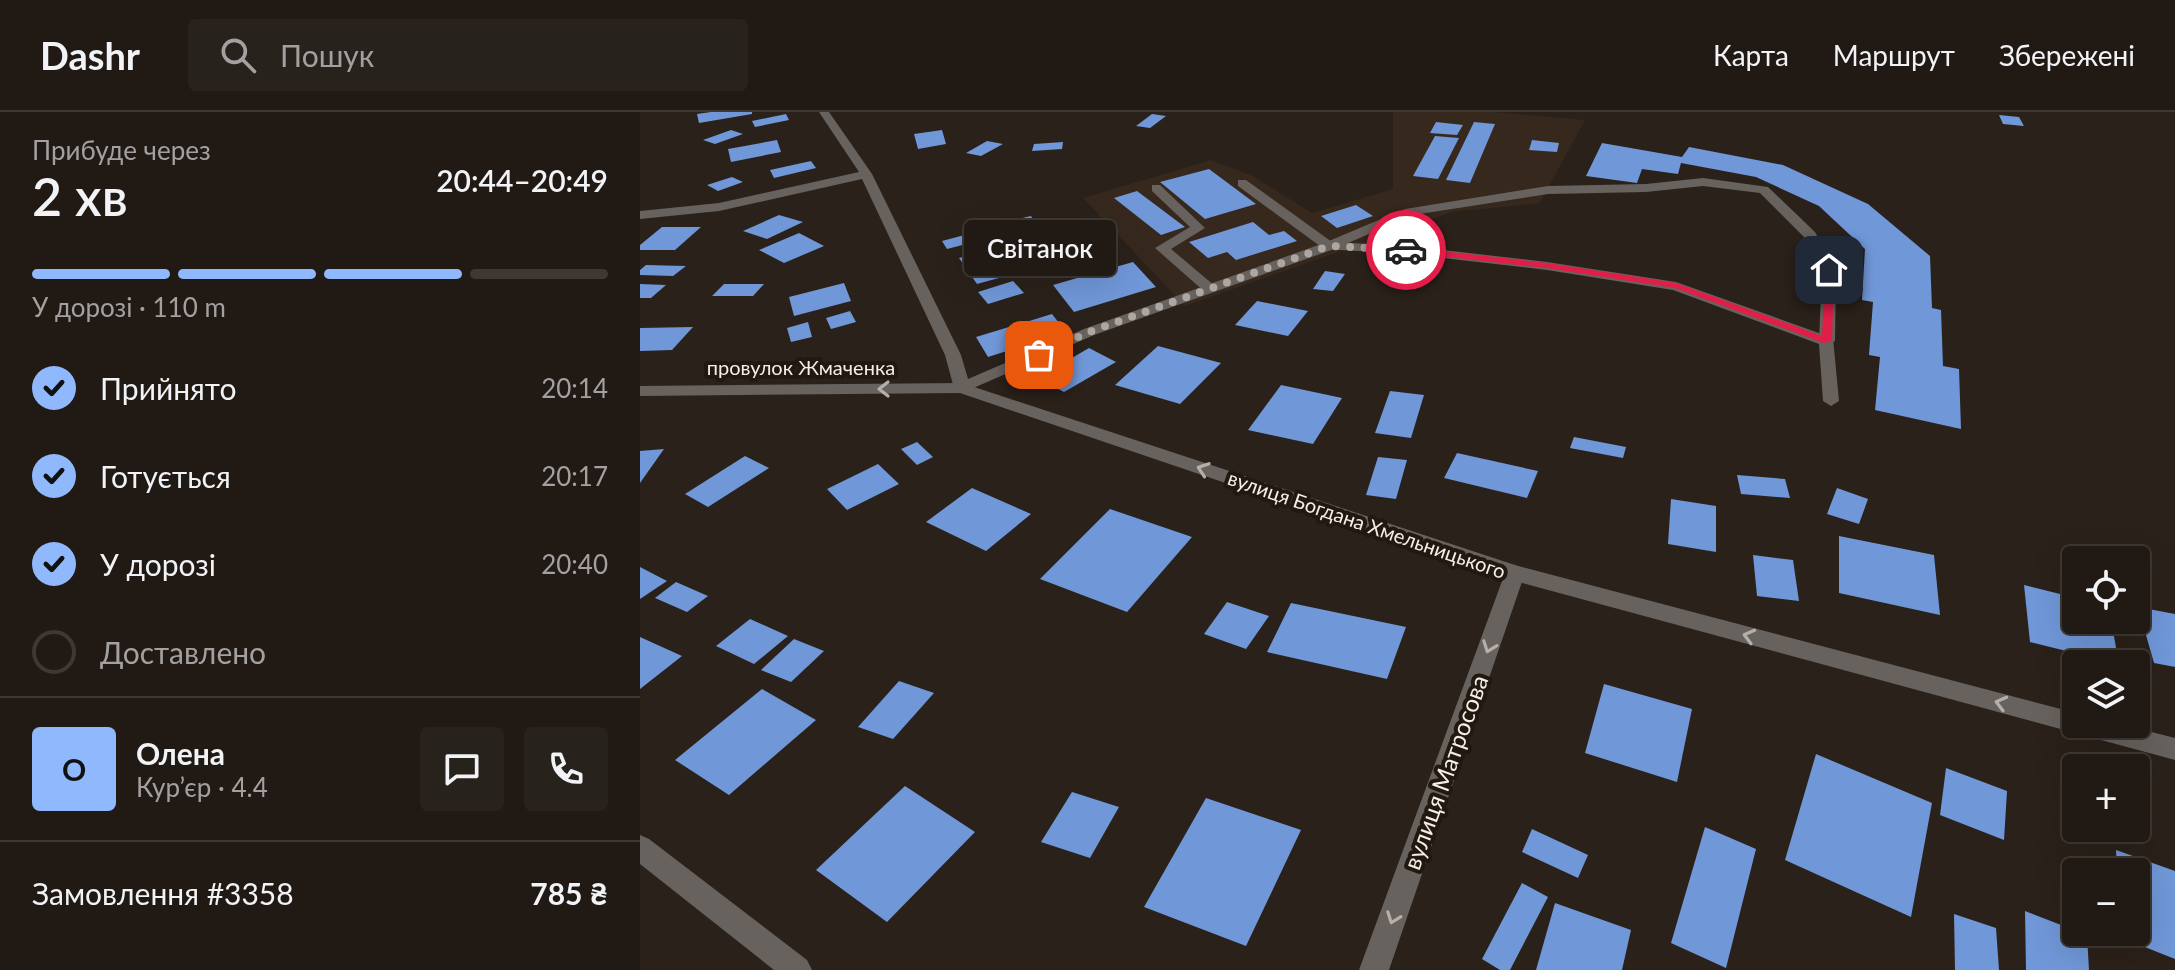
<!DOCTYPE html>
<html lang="uk">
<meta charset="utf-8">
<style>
:root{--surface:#201914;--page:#28221d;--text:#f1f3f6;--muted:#a2a0a0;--line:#3d3834;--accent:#8fb8fd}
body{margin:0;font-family:Lato,sans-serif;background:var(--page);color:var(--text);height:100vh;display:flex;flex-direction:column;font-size:30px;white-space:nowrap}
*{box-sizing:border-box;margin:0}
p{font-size:26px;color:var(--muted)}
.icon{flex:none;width:44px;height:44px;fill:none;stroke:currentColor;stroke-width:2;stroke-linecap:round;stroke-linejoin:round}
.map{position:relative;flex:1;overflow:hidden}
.sheet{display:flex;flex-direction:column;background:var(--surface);width:640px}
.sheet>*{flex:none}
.controls{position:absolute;left:1422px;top:434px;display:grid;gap:16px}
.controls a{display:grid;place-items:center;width:88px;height:88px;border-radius:8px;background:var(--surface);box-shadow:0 8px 32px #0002,0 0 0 2px var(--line);font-size:40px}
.pin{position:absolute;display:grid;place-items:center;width:68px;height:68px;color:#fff;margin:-34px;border-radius:16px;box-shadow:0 4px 12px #0006}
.courier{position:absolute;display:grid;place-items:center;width:80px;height:80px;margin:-40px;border:6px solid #e11d48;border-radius:50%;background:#fff;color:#222;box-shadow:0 2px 10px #0007}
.bubble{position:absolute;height:56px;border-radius:8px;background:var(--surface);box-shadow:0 8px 32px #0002,0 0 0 2px var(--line);font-size:26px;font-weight:600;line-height:56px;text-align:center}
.summary em{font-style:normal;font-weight:600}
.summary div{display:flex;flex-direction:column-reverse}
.summary{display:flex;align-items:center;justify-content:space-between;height:136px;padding:0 32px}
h1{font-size:52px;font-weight:600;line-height:60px}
.bar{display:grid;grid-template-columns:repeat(4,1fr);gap:12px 8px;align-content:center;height:96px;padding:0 32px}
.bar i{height:10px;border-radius:6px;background:var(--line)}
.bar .current{background:var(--accent)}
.bar p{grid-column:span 4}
.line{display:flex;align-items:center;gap:20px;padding:0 32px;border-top:2px solid var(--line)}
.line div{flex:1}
.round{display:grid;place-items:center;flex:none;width:84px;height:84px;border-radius:8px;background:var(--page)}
ol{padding:0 32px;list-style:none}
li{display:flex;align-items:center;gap:24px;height:88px}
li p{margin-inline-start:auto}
li .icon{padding:8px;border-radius:50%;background:var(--accent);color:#111;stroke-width:4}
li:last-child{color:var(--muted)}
li i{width:44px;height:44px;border:4px solid var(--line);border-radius:50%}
header{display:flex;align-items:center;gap:48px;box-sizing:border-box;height:112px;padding:0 40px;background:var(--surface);border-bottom:2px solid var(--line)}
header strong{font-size:38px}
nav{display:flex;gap:44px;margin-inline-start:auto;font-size:28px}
.search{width:560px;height:72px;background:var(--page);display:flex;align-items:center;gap:20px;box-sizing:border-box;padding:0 28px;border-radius:8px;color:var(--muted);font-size:30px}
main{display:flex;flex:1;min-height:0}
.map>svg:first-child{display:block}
.built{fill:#36281c}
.building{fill:#7097d8}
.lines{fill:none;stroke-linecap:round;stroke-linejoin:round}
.service{fill:#67625e;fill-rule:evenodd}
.minor{fill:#67625e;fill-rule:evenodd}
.tertiary{fill:#67625e;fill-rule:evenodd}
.oneway{stroke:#b5afaa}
.route{fill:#e11d48}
.done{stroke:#ada6a1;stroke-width:8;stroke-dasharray:0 14.4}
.labels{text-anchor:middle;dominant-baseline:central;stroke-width:8;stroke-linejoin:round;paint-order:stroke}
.street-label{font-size:20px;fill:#f4eee9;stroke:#211810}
.near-street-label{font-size:24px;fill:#f4eee9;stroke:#211810}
</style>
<header>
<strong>Dashr</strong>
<div class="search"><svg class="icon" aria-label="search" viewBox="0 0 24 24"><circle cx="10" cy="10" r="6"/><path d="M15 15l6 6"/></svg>Пошук</div>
<nav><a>Карта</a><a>Маршрут</a><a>Збережені</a></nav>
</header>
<main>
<section class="sheet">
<div class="summary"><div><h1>2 хв</h1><p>Прибуде через</p></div><em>20:44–20:49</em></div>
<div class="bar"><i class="current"></i><i class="current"></i><i class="current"></i><i></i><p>У дорозі · 110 m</p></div>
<ol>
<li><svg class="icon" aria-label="check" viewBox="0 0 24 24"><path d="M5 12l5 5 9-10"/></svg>Прийнято<p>20:14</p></li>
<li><svg class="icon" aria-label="check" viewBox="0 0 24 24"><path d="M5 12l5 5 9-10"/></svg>Готується<p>20:17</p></li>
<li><svg class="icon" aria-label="check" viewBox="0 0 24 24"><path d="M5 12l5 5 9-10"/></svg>У дорозі<p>20:40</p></li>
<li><i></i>Доставлено</li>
</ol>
<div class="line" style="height:144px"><b class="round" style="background:var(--accent);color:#111">О</b><div><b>Олена</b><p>Кур’єр · 4.4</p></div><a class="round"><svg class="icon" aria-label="chat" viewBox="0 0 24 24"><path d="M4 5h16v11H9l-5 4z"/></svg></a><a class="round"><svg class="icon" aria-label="phone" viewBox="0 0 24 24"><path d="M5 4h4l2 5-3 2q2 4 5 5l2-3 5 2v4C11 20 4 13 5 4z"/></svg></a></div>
<div class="line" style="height:104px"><div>Замовлення #3358</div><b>785 ₴</b></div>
</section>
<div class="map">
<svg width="1535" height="858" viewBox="0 0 1535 858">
<rect width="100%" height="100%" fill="#2a211a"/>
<path class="built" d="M753,0H851L945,8L900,91L812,100L545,194L443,86L571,48L613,64L672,101L753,77Z"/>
<path class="building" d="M71,0H112V2L59,11L57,2Z
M146,2L149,8L115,15L112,9Z
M512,2L526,4L510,16L496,14Z
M1359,3L1379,5L1384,14L1363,12Z
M796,10L823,13L817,23L790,21Z
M834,10L855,12L830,71L806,68Z
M91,18L103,22L75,32L63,28Z
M302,18L306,32L278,37L274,22Z
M795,24L819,26L798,67L773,64Z
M137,28L141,40L91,50L88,37Z
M892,28L919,31L917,40L889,38Z
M347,29L363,32L341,44L326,41Z
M423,30L422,37L392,39L394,32Z
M962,31L1042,45L1049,35L1143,53L1228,92L1290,144L1292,196L1301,198L1303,254L1319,257L1321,317L1235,298L1240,245L1229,243L1233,190L1222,188L1225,137L1179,94L1116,65L1041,51L1038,62L1002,57L997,71L946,64Z
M171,49L176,56L134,66L130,58Z
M569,57L616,92L565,107L520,70Z
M92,65L103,70L78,79L67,73Z
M497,79L545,115L521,123L474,86Z
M716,93L733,104L697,116L681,104Z
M139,103L163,110L127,127L103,119Z
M391,104L398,117L363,125L356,112Z
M613,110L629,123L644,119L657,129L596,148L587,140L568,146L549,130Z
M22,115H61L35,138H0V133Z
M159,121L184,134L144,151L119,138Z
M332,121L338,129L307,137L302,129Z
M396,125L417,150L337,172L319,146Z
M493,150L516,175L434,200L413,173Z
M6,153L46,154L33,164L0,163V158Z
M685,159L705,162L693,179L673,177Z
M373,169L384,181L348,192L338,180Z
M204,171L211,189L154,204L149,185Z
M0,172L26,173L11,186H0Z
M84,172H124L113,184H72Z
M617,189L668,199L648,224L595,213Z
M210,199L216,210L191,217L186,206Z
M412,202L426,220L348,245L336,225Z
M168,210L172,225L151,230L147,216Z
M53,215L32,238L0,239V216Z
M518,234L581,251L540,292L475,273Z
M449,236L476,250L424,280L397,266Z
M641,273L702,286L673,332L608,318Z
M750,279L784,283L771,326L735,321Z
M934,325L986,335L983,346L930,336Z
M277,330L293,345L277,353L261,337Z
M24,337L0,371V339Z
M817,341L898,359L887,386L804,366Z
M105,344L129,356L68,395L45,382Z
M738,345L767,348L756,387L726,383Z
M238,352L259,372L207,398L187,377Z
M1097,363L1145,367L1150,386L1101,382Z
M332,376L391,402L346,439L286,410Z
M1197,376L1228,387L1219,412L1187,402Z
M1031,387L1076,394V440L1028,432Z
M470,397L552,425L487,500L400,467Z
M1199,424L1294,443L1300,503L1199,481Z
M1113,443L1153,448L1159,489L1117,484Z
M0,455L27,469L0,487Z
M36,470L68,484L47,500L15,486Z
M1384,473L1436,486V508H1471L1479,552L1390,530Z
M587,490L629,504L606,537L564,522Z
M651,491L766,515L747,567L627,540Z
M1498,495L1535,502V555L1514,551Z
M110,507L148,524L114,552L76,534Z
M0,525L42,544L0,577Z
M154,527L184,539L151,570L121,558Z
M259,569L294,581L253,627L218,615Z
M964,572L1052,597L1037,670L945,641Z
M122,577L176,608L89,683L35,648Z
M1176,642L1292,691L1271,805L1145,748Z
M1306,656L1367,679L1364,728L1300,703Z
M265,674L335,720L247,810L176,758Z
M432,680L479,695L450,746L401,730Z
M566,686L661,718L606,834L504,795Z
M1065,715L1116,737L1086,856L1031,831Z
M892,717L948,743L938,766L882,740Z
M1476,738L1535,759V847L1482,826L1481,820H1496V760H1477Z
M882,771L908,785L870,858H860L842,847Z
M915,791L991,818L982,858H896Z
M1385,799L1447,823L1449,858H1386Z
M1314,802L1356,816L1359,858H1315Z"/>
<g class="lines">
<path class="service" d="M598,68H606L692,130L768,134L907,150L1036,170L1193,226L1199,289L1191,294L1183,289L1179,232L1033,178L907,158L768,142L684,137L598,74Z
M512,73H520L565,116L531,137L575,174V180H565L515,136L550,115L512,79Z"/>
<path class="minor" d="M179,0H189L232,62L321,243L328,267L444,217L684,131L765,97L908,74L1006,72L1063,66L1128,75L1175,120L1196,158L1195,229L1187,234L1179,229L1182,158L1164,125L1120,81L1063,74L1006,80L908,82L773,103L694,137L454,223L322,281L314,276L305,243L222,67L79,99L0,107V99L79,91L219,60Z
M875,453L882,456L885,461L749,858H719L865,461L868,456Z
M0,723L9,727L167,848L172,858H134L0,752Z"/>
<path class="tertiary" d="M322,271L878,454L1436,601V612H1480L1535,626V648L875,469L320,281L0,284V274Z"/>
</g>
<defs><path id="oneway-chevron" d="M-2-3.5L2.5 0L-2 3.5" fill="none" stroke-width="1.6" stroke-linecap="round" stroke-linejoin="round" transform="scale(2)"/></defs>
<g class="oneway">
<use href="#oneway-chevron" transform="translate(244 277) rotate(180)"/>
<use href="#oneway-chevron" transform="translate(563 357) rotate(-161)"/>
<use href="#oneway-chevron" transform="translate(1109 524) rotate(-165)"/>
<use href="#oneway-chevron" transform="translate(849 535) rotate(110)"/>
<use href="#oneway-chevron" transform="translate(1361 591) rotate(-165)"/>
<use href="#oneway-chevron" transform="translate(753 806) rotate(110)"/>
</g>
<path class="route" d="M766,135L907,151L1036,171L1182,224L1185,158L1189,155L1194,158L1192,229L1184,231L1035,176L907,156L763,140Z"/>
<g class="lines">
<path class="done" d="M399,243L449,220L689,134L766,138"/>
</g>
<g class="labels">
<g class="street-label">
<text x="161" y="255">провулок Жмаченка</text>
<text transform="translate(727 412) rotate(19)">вулиця Богдана Хмельницького</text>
</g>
<g class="near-street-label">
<text transform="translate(805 660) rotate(-70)">вулиця Матросова</text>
</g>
</g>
</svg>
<div class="controls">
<a><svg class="icon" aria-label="locate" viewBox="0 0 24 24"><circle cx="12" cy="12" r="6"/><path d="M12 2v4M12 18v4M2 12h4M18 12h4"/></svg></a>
<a><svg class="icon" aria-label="layers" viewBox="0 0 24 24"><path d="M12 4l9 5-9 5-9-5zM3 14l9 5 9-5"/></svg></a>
<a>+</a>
<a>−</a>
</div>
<div class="pin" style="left:399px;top:243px;background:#ea580c"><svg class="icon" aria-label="bag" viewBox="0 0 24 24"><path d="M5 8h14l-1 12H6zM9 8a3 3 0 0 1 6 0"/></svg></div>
<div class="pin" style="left:1189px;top:158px;background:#1f2937"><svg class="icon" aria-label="home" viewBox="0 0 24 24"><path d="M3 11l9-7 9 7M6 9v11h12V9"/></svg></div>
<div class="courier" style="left:766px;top:138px"><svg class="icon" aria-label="car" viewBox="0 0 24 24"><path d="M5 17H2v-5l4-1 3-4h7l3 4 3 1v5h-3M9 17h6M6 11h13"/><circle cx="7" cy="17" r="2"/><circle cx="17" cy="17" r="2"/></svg></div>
<div class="bubble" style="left:324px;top:108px;width:152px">Світанок</div>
</div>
</main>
